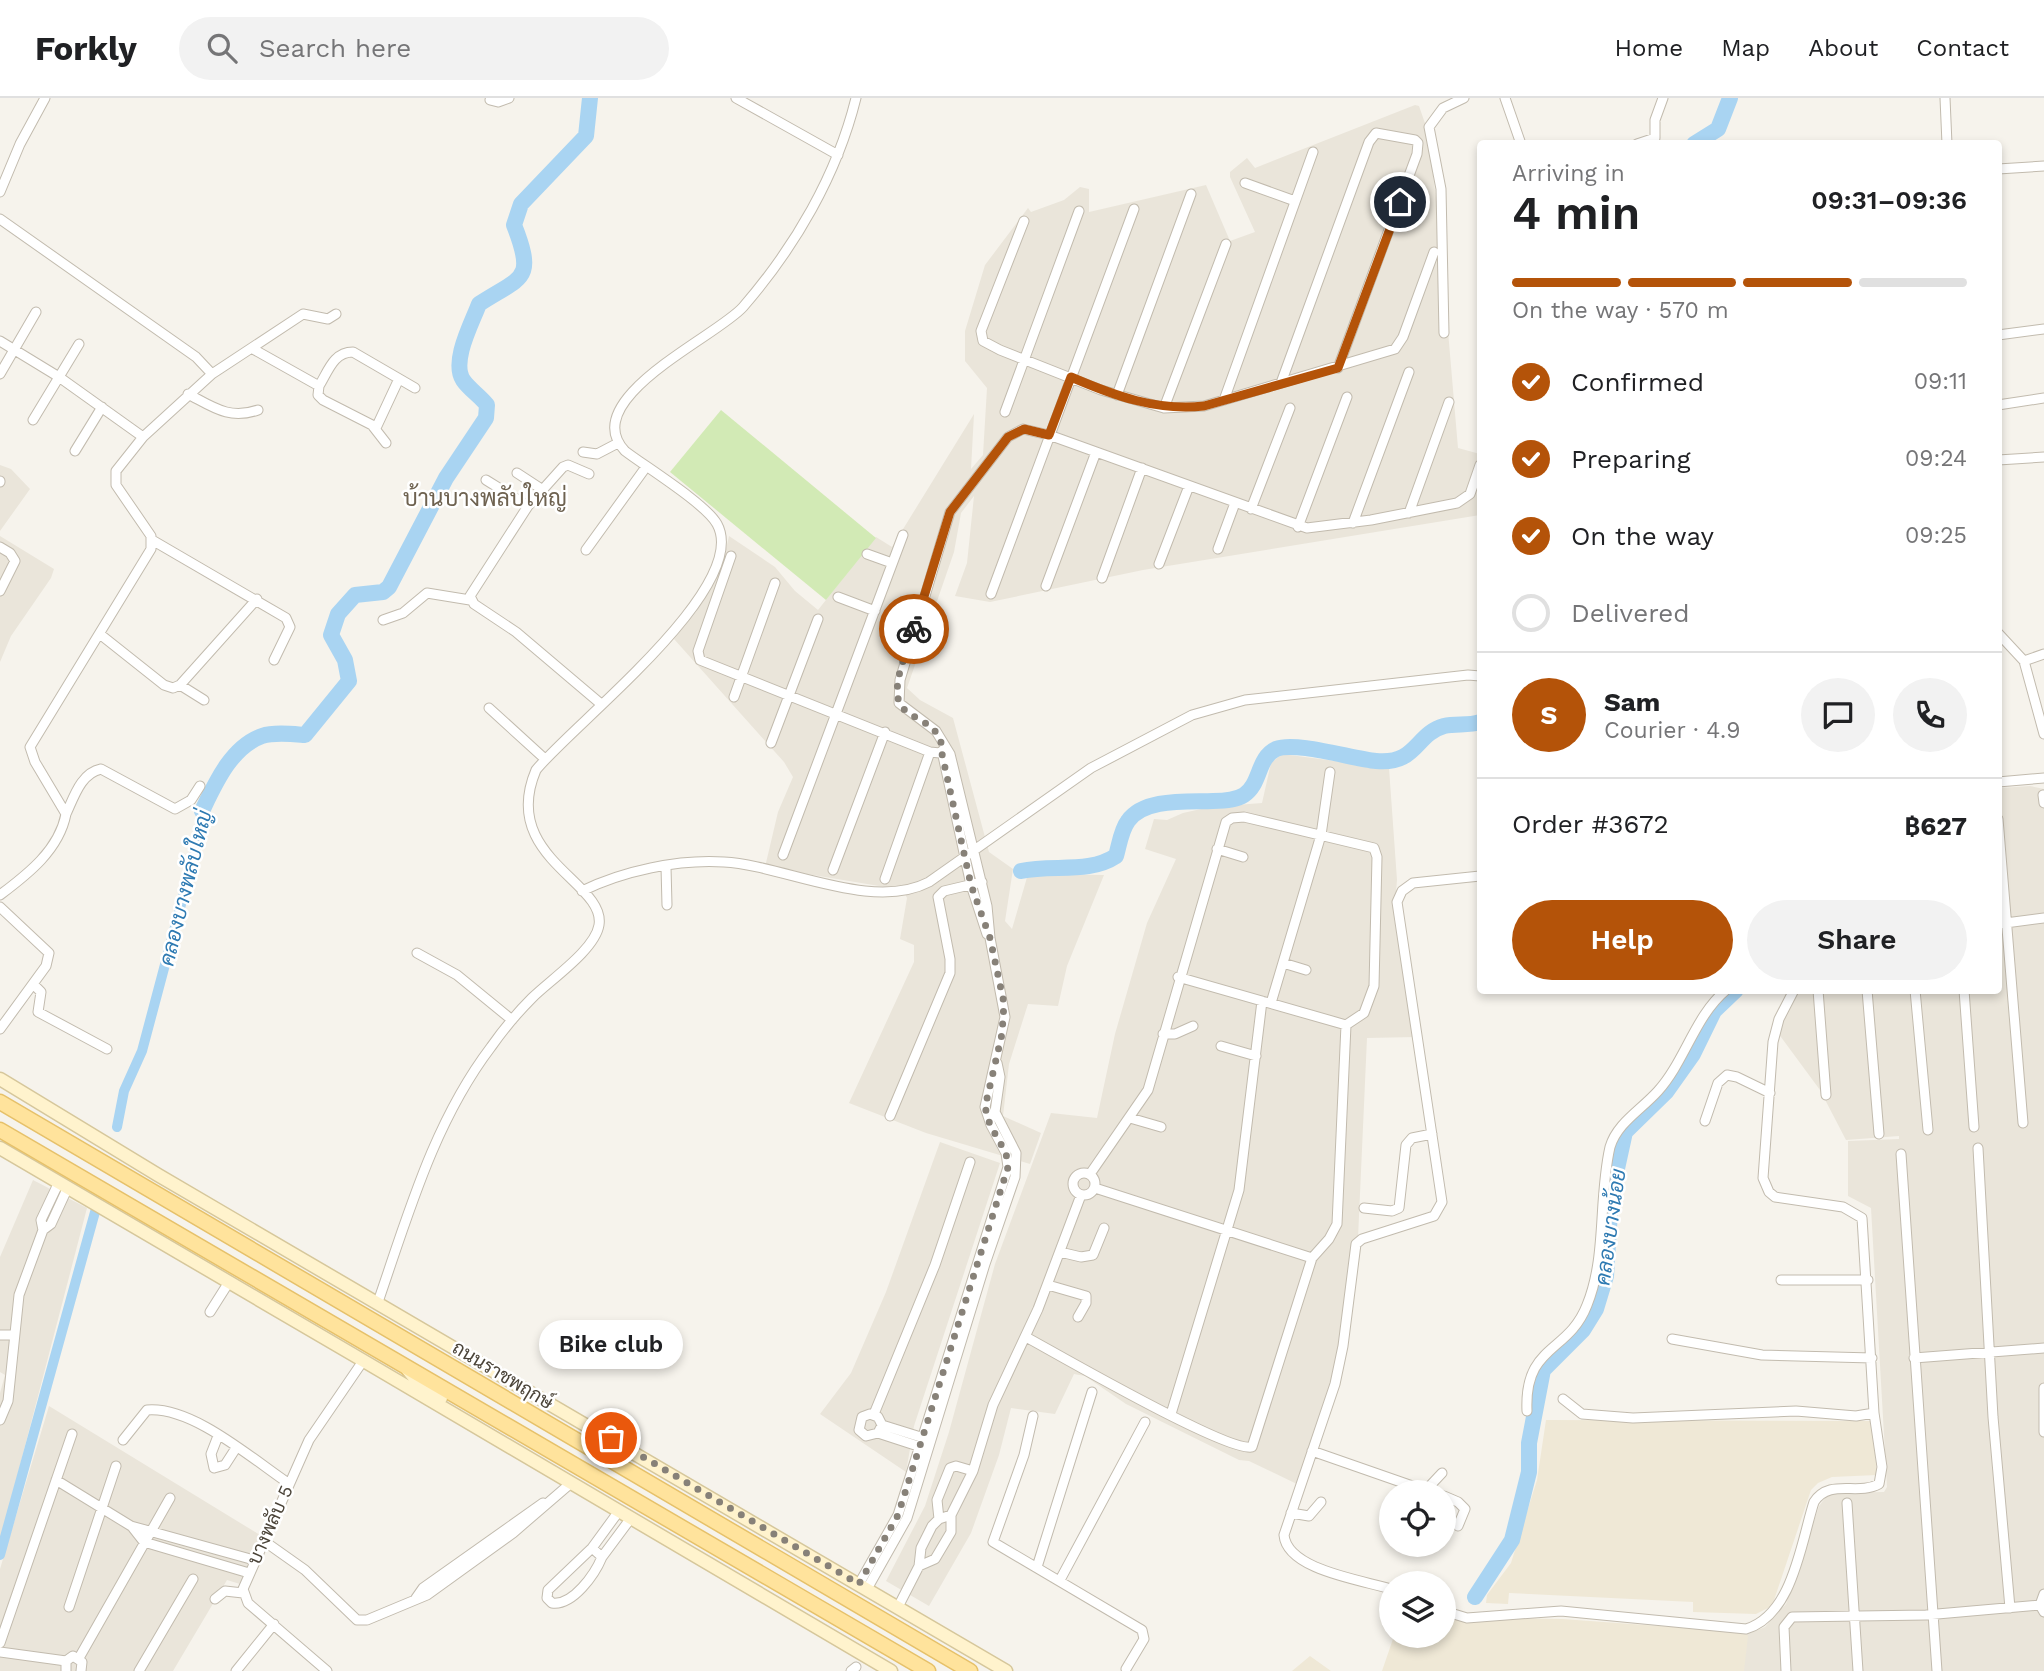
<!DOCTYPE html>
<meta charset="utf-8">
<style>
:root{--surface:#fff;--page:#f2f2f2;--text:#202124;--muted:#757577;--line:#e0e0e0;--accent:#b45309}
body{margin:0;font-family:"Work Sans",Sarabun,sans-serif;background:var(--page);color:var(--text);height:100vh;display:flex;flex-direction:column;font-size:26px;white-space:nowrap}
*{box-sizing:border-box;margin:0}
p{font-size:23px;color:var(--muted)}
.icon{flex:none;width:38px;height:38px;fill:none;stroke:currentColor;stroke-width:2;stroke-linecap:round;stroke-linejoin:round}
.map{position:relative;flex:1;overflow:hidden}
.panel{position:absolute;left:1477px;top:42px;width:525px;height:854px;display:flex;flex-direction:column;background:var(--surface);border-radius:7px;box-shadow:0 4px 10px #0003}
.panel>*{flex:none}
.buttons{position:absolute;left:1379px;top:1382px;display:grid;gap:14px}
.buttons a{display:grid;place-items:center;width:77px;height:77px;border-radius:50%;background:var(--surface);box-shadow:0 4px 10px #0003;font-size:35px}
.pin{position:absolute;display:grid;place-items:center;width:60px;height:60px;color:#fff;margin:-30px;border:4px solid #fff;border-radius:50%;box-shadow:0 2px 7px #0007}
.courier{position:absolute;display:grid;place-items:center;width:70px;height:70px;margin:-35px;border:5px solid #b45309;border-radius:50%;background:#fff;color:#222;box-shadow:0 2px 9px #0007}
.bubble{position:absolute;height:49px;border-radius:24px;background:var(--surface);box-shadow:0 4px 10px #0003;font-size:23px;font-weight:600;line-height:49px;text-align:center}
.summary em{font-style:normal;font-weight:600}
.summary div{display:flex;flex-direction:column-reverse}
.summary{display:flex;align-items:center;justify-content:space-between;height:119px;padding:0 35px}
h1{font-size:46px;font-weight:600;line-height:52px}
.bar{display:grid;grid-template-columns:repeat(4,1fr);gap:10px 7px;align-content:center;height:84px;padding:0 35px}
.bar i{height:9px;border-radius:5px;background:var(--line)}
.bar .current{background:var(--accent)}
.bar p{grid-column:span 4}
.line{display:flex;align-items:center;gap:18px;padding:0 35px;border-top:2px solid var(--line)}
.line div{flex:1}
.round{display:grid;place-items:center;flex:none;width:74px;height:74px;border-radius:37px;background:var(--page)}
ol{padding:0 35px;list-style:none}
li{display:flex;align-items:center;gap:21px;height:77px}
li p{margin-inline-start:auto}
li .icon{padding:7px;border-radius:50%;background:var(--accent);color:#fff;stroke-width:4}
li:last-child{color:var(--muted)}
li i{width:38px;height:38px;border:4px solid var(--line);border-radius:50%}
.button{display:flex;gap:14px;margin-top:auto;padding:14px 35px}
.button a{flex:1;height:80px;border-radius:42px;background:var(--accent);color:#fff;font-size:28px;font-weight:600;line-height:80px;text-align:center}
.button a+a{background:var(--page);color:var(--text)}
header{display:flex;align-items:center;gap:42px;box-sizing:border-box;height:98px;padding:0 35px;background:var(--surface);border-bottom:2px solid var(--line)}
header strong{font-size:33px}
nav{display:flex;gap:38px;margin-inline-start:auto;font-size:24px}
.search{width:490px;height:63px;background:var(--page);display:flex;align-items:center;gap:18px;box-sizing:border-box;padding:0 24px;border-radius:38px;color:var(--muted);font-size:26px}
.map>svg:first-child{display:block}
.residential{fill:#eae5da}
.education{fill:#efe8d6}
.green{fill:#d2eab5}
.lines{fill:none;stroke-linecap:round;stroke-linejoin:round}
.canal{stroke:#a9d4f2;stroke-width:10}
.river{stroke:#a9d4f2;stroke-width:16}
.street-casing{stroke:#c2bbae;stroke-width:11}
.secondary-casing{stroke:#d6c79b;stroke-width:15}
.primary-casing{stroke:#e6c16a;stroke-width:17}
.street{stroke:#fff;stroke-width:9}
.secondary{stroke:#fff3cd;stroke-width:12}
.primary{stroke:#ffe39c;stroke-width:14}
.done{stroke:#878178;stroke-width:7;stroke-dasharray:0 12.6}
.route{stroke:#b45309;stroke-width:9}
.labels{text-anchor:middle;dominant-baseline:central;stroke-width:5;stroke-linejoin:round;paint-order:stroke}
.street-label{font-size:19px;fill:#4b4439;stroke:#fff}
.water-label{font-size:21px;font-style:italic;fill:#2e7ab2;stroke:#fff}
.quarter-label{font-size:23px;fill:#6e6250;stroke:#fff}
</style>
<header>
<strong>Forkly</strong>
<div class="search"><svg class="icon" aria-label="search" viewBox="0 0 24 24"><circle cx="10" cy="10" r="6"/><path d="M15 15l6 6"/></svg>Search here</div>
<nav><a>Home</a><a>Map</a><a>About</a><a>Contact</a></nav>
</header>
<div class="map">
<svg width="2044" height="1573" viewBox="0 0 2044 1573">
<rect width="100%" height="100%" fill="#f6f3ec"/>
<path class="residential" d="M1415,7L1419,8L1427,31L1438,116L1458,350L1480,356V417L1143,472L990,504L955,498L967,465L974,398L961,415L954,454L907,590L920,602L953,620L989,754L1013,771L1005,823L1012,831L1028,776L1104,777L1067,868L1058,908L1028,906L1009,966L1003,1018L1041,1035L1030,1066L926,1035L849,1005L914,864V847L900,841L907,800L903,792L765,769L778,714L793,679L784,664L674,541L696,514L722,469L729,438L775,469L795,493L818,512L876,439L892,449L974,316L971,371L983,357L987,290L965,263V233L985,167L1028,110L1031,114L1064,102L1080,89L1089,91V114L1206,87L1230,143L1255,134L1230,79V74L1247,60L1255,70Z
M0,367L11,371L30,391L0,433Z
M0,438L54,471L51,480L11,538L0,564Z
M1282,656L1389,670L1397,782L1394,820L1416,939L1367,940L1358,1140L1332,1292L1299,1387L1249,1363L1239,1362L1126,1306L1085,1278L1074,1276L1055,1316L1011,1310L999,1357L971,1435L929,1508L886,1483L925,1408L949,1334L995,1166L1051,1015L1097,1020L1115,936L1147,825L1176,761L1145,751L1154,721L1167,722L1183,715L1210,709L1262,705L1271,665Z
M2030,688L2044,691V1573H1740L1745,1537L1765,1529L1786,1506L1819,1408L1829,1395L1884,1394L1887,1389L1871,1110L1848,1098V1043L1899,1041V1038L1846,1042L1820,992L1778,935L1798,893L1998,892L1999,690Z
M940,1044L1000,1065L914,1328L906,1374L820,1316L851,1275L886,1194Z
M33,1082L87,1110L0,1444V1295L5,1277L0,1274V1159Z
M49,1308L260,1437L240,1486L227,1482L173,1573H0V1471Z"/>
<path class="education" d="M1546,1322L1872,1323L1877,1377L1832,1379L1818,1385L1811,1392L1772,1508L1756,1516L1693,1514V1504L1509,1495L1508,1506L1486,1505L1487,1497L1511,1465L1537,1382Z
M1444,1513L1461,1520L1562,1521L1743,1534L1748,1538L1744,1573H1382L1394,1538H1444Z
M1310,1558L1331,1573H1292Z"/>
<path class="green" d="M721,312L876,440L826,502L670,374Z"/>
<g class="lines">
<path class="canal" d="M117,1029L124,993L142,953L200,735L202,713
M0,1457L95,1114"/>
<path class="river" d="M1694,46L1718,31L1730,0
M202,713C215,686 231,649 262,638C274,634 292,636 305,637L349,583L345,562L331,537L338,516L355,497L383,494L389,489L446,380L486,320L487,307C480,298 469,291 463,282C451,263 472,225 479,206C522,178 536,183 514,127L521,106L586,38L590,0
M1021,773C1053,766 1089,776 1116,758C1119,748 1121,732 1128,723C1144,700 1187,704 1213,703C1221,703 1236,702 1244,697C1261,686 1257,660 1276,651C1296,643 1353,661 1376,663C1417,667 1415,636 1444,628C1456,625 1468,628 1480,624
M1475,1499L1512,1442L1529,1374V1345L1543,1272L1583,1232L1596,1211L1606,1178L1611,1098L1625,1034L1666,994L1693,956L1714,913L1736,892"/>
<defs>
<path id="street" d="M736,0L838,57
M1505,0L1521,46
M1945,0L1947,46
M490,2L498,4L509,0
M1637,46L1655,40V22L1663,0
M1998,71L2044,68
M1245,85L1295,103
M0,94L20,46L45,0
M0,121L196,259L212,276L143,339L116,373V387L151,438V451L30,649L35,664L66,716C59,752 28,776 0,797
M1024,123L981,233L983,243L1000,252L1101,292L1164,310L1204,308L1395,251L1403,239L1434,154
M1444,235L1441,91L1429,29L1443,10L1464,0
M1998,237L2044,231
M0,243L59,279L143,339
M253,251L319,288C328,274 333,254 353,254L415,290
M0,276L36,214
M212,276L303,216L328,221L336,216
M1281,285L1369,44L1376,35L1415,42L1418,45L1417,56L1338,270
M319,288L318,297L323,302L372,327L386,345
M188,296C213,309 229,322 258,312
M1117,297L1191,96
M1224,302L1313,54
M1998,307L2044,300
M1164,310L1226,146
M1005,314L1079,113
M33,322L79,246
M376,330L397,285
M75,353L102,309
M583,354L597,356L618,345
M1998,362L2044,359
M517,375L543,392
M589,376L568,367L563,369L528,408L470,498L474,506L516,534L601,606
M486,382L528,408
M0,384V383
M1251,411L1290,310
M1409,415L1449,304
M1353,425L1409,274
M1298,429L1347,299
M152,442L286,520L290,529L274,562
M0,449L10,455L15,463L0,493
M1218,451L1235,405
M586,452L646,369
M867,456L892,465
M731,458L698,553L700,562L930,654L950,656
M1159,466L1189,388
M1102,480L1142,370
M1046,488L1096,354
M991,496L1134,111
M838,499L875,513
M383,522L403,515L427,495L470,502
M1998,535L2024,563L2044,636
M101,537L164,587L173,590L180,587L257,501
M2024,563L2044,556
M180,587L204,602
M734,599L775,485
M489,610L545,661
M771,645L818,521
M942,653L971,787L987,836
M1998,684L2044,680
M2043,697L2044,705
M66,716C74,699 81,675 101,671L175,711L191,702L200,688
M1998,721L2023,1025
M1217,751L1243,759
M783,757L903,437
M666,769L667,807
M833,772L885,634
M885,781L930,654
M582,793C623,773 678,761 724,764C783,767 872,814 929,784L1091,670L1192,617L1245,602L1468,577L1480,578
M0,809L49,855L46,868L0,931
M1998,826L2044,820
M417,855L457,877L512,922
M1283,865L1306,872
M1178,879L1346,927
M33,886L41,894L38,914L107,951
M1818,892L1826,997
M1867,892L1879,1036
M1915,892L1928,1032
M1964,892L1974,1029
M1271,905L1321,737L1330,674
M1163,936H1175L1193,928
M1221,948L1256,958
M890,1018L950,875V861L938,799L944,793L982,784
M1130,1020L1161,1029
M1705,1023L1718,985L1727,977L1737,979L1770,995
M1978,1050L1993,1319L2010,1510
M1901,1056L1937,1573
M1073 1086a11 11 0 1 1 22 0a11 11 0 1 1-22 0Z
M1095,1090L1312,1160
M1364,1110L1392,1113L1399,1110L1406,1047L1412,1040L1432,1036
M43,1132L51,1126L68,1089
M1060,1154L1081,1159L1093,1157L1104,1130
M1781,1182H1868
M1048,1187L1086,1198V1205L1078,1219
M378,1204C408,1117 434,1024 491,949C503,932 517,915 532,900C550,882 595,852 599,827C606,784 499,759 536,672C572,627 752,489 717,426C706,406 646,369 625,353C576,301 718,238 743,209C795,149 837,77 856,0
M210,1214L229,1184
M0,1237H14
M1026,1239C1059,1257 1228,1355 1252,1349L1312,1160L1329,1141L1337,1126L1346,927L1364,915L1374,888L1377,759L1374,750L1244,719L1232,720L1226,724L1148,992L1090,1076
M1672,1241L1762,1257L1872,1260
M1914,1260L2044,1250
M2044,1290V1334
M1563,1301L1582,1316L1633,1320L1796,1313L1856,1318L1874,1315
M1527,1313C1524,1246 1568,1256 1587,1207C1607,1158 1598,1101 1610,1049C1617,1025 1641,1012 1658,993C1685,963 1695,918 1726,892
M874,1316L935,1167L970,1064
M1171,1316L1239,1092L1262,903
M1033,1318L1024,1357L993,1444L1142,1532L1144,1541L1126,1571
M0,1322L8,1303L19,1197L43,1132L41,1122L59,1084
M882,1327L927,1341
M878,1335L882,1327L878,1319L870,1316L862,1319L859,1332L866,1338L878,1335L924,1350
M218,1338L211,1356L214,1370L225,1367L236,1350
M123,1342L147,1312C192,1308 251,1360 288,1385
M1312,1353L1421,1391L1426,1392L1442,1375
M56,1382L131,1428L254,1462
M1444,1398L1458,1404L1465,1411L1458,1428
M1847,1405L1858,1573
M1291,1415L1309,1418L1321,1404
M939,1421L937,1402L950,1370L956,1368L973,1373
M133,1430L144,1444L249,1475
M264,1443L305,1472L357,1522H367L427,1497L513,1435L571,1385
M592,1450L602,1459L631,1420
M602,1459C595,1476 573,1508 552,1505L547,1500L548,1492L592,1450L619,1413
M919,1468L935,1461L951,1434V1417L973,1373L993,1307L1038,1211L1081,1097
M1037,1469L1092,1294
M1060,1482L1145,1324
M859,1486L898,1417L1008,1069L1006,1055L991,1027L985,1009L1005,919L990,840L987,808L950,656L936,633L899,605L900,582L950,414L1008,339L1023,331L1049,337L1307,430L1371,422L1457,405L1470,396L1480,367
M867,1491L907,1420L985,1166L1015,1079L1016,1055L995,1014L1000,979L997,965
M1391,1491C1362,1482 1287,1472 1284,1437L1335,1286L1343,1248L1356,1146L1362,1141L1434,1118L1442,1104L1397,804L1402,793L1413,785L1480,778
M2044,1496L2040,1507L2044,1514
M416,1500L423,1490L543,1405
M215,1501L225,1493L243,1495
M69,1509L116,1368
M898,1509L919,1468L921,1450L932,1428L939,1421L951,1417
M1444,1513L1467,1520L1561,1513L1746,1531C1793,1517 1801,1444 1814,1404C1830,1380 1857,1398 1879,1386L1882,1369L1874,1315L1862,1120L1843,1109L1775,1099L1769,1094L1763,1080L1773,944L1779,921L1794,892
M0,1545L72,1336
M0,1554L66,1563
M79,1560L170,1400
M66,1573V1563L73,1558L82,1564L81,1573
M139,1573L193,1481
M236,1573L274,1526
M327,1573L248,1505L243,1491L309,1342L363,1263
M851,1573L856,1569
M1786,1573L1784,1529L1792,1519L1926,1517L2040,1507"/>
<path id="secondary" d="M0,981L158,1077L1006,1573
M0,1050C298,1223 593,1399 891,1573
M407,1271L417,1283L441,1300"/>
<path id="primary" d="M0,1004L970,1573
M0,1032L928,1573"/>
</defs>
<use href="#street" class="street-casing"/>
<use href="#secondary" class="secondary-casing"/>
<use href="#primary" class="primary-casing"/>
<use href="#street" class="street"/>
<use href="#secondary" class="secondary"/>
<use href="#primary" class="primary"/>
</g>
<g class="lines">
<path class="done" d="M611,1340L859,1486L898,1417L1008,1069L1006,1055L990,1027L985,1009L1002,936L1004,905L990,840L971,787L942,656C944,619 902,624 898,600C894,580 908,551 914,531"/>
<path class="route" d="M914,531L950,414L1008,339L1024,331L1049,337L1071,279C1115,298 1156,313 1204,308L1338,270L1400,104"/>
</g>
<g class="labels">
<g class="street-label">
<text transform="translate(503 1277) rotate(31)">ถนนราชพฤกษ์</text>
<text transform="translate(270 1427) rotate(-66)">บางพลับ 5</text>
</g>
<g class="water-label">
<text transform="translate(185 790) rotate(-76)">คลองบางพลับใหญ่</text>
<text transform="translate(1610 1129) rotate(-82)">คลองบางน้อย</text>
</g>
<g class="quarter-label">
<text x="485" y="400">บ้านบางพลับใหญ่</text>
</g>
</g>
</svg>
<div class="buttons">
<a><svg class="icon" aria-label="locate" viewBox="0 0 24 24"><circle cx="12" cy="12" r="6"/><path d="M12 2v4M12 18v4M2 12h4M18 12h4"/></svg></a>
<a><svg class="icon" aria-label="layers" viewBox="0 0 24 24"><path d="M12 4l9 5-9 5-9-5zM3 14l9 5 9-5"/></svg></a>
</div>
<div class="pin" style="left:611px;top:1340px;background:#ea580c"><svg class="icon" aria-label="bag" viewBox="0 0 24 24"><path d="M5 8h14l-1 12H6zM9 8a3 3 0 0 1 6 0"/></svg></div>
<div class="pin" style="left:1400px;top:104px;background:#1f2937"><svg class="icon" aria-label="home" viewBox="0 0 24 24"><path d="M3 11l9-7 9 7M6 9v11h12V9"/></svg></div>
<div class="courier" style="left:914px;top:531px"><svg class="icon" aria-label="bike" viewBox="0 0 24 24"><circle cx="6" cy="16" r="4"/><circle cx="18" cy="16" r="4"/><path d="M6 16l4-8h5l3 8M10 8l3 8H6M13 5h3"/></svg></div>
<div class="bubble" style="left:539px;top:1222px;width:144px">Bike club</div>
<section class="panel">
<div class="summary"><div><h1>4 min</h1><p>Arriving in</p></div><em>09:31–09:36</em></div>
<div class="bar"><i class="current"></i><i class="current"></i><i class="current"></i><i></i><p>On the way · 570 m</p></div>
<ol>
<li><svg class="icon" aria-label="check" viewBox="0 0 24 24"><path d="M5 12l5 5 9-10"/></svg>Confirmed<p>09:11</p></li>
<li><svg class="icon" aria-label="check" viewBox="0 0 24 24"><path d="M5 12l5 5 9-10"/></svg>Preparing<p>09:24</p></li>
<li><svg class="icon" aria-label="check" viewBox="0 0 24 24"><path d="M5 12l5 5 9-10"/></svg>On the way<p>09:25</p></li>
<li><i></i>Delivered</li>
</ol>
<div class="line" style="height:126px"><b class="round" style="background:var(--accent);color:#fff">S</b><div><b>Sam</b><p>Courier · 4.9</p></div><a class="round"><svg class="icon" aria-label="chat" viewBox="0 0 24 24"><path d="M4 5h16v11H9l-5 4z"/></svg></a><a class="round"><svg class="icon" aria-label="phone" viewBox="0 0 24 24"><path d="M5 4h4l2 5-3 2q2 4 5 5l2-3 5 2v4C11 20 4 13 5 4z"/></svg></a></div>
<div class="line" style="height:91px"><div>Order #3672</div><b>฿627</b></div>
<div class="button"><a>Help</a><a>Share</a></div>
</section>
</div>
